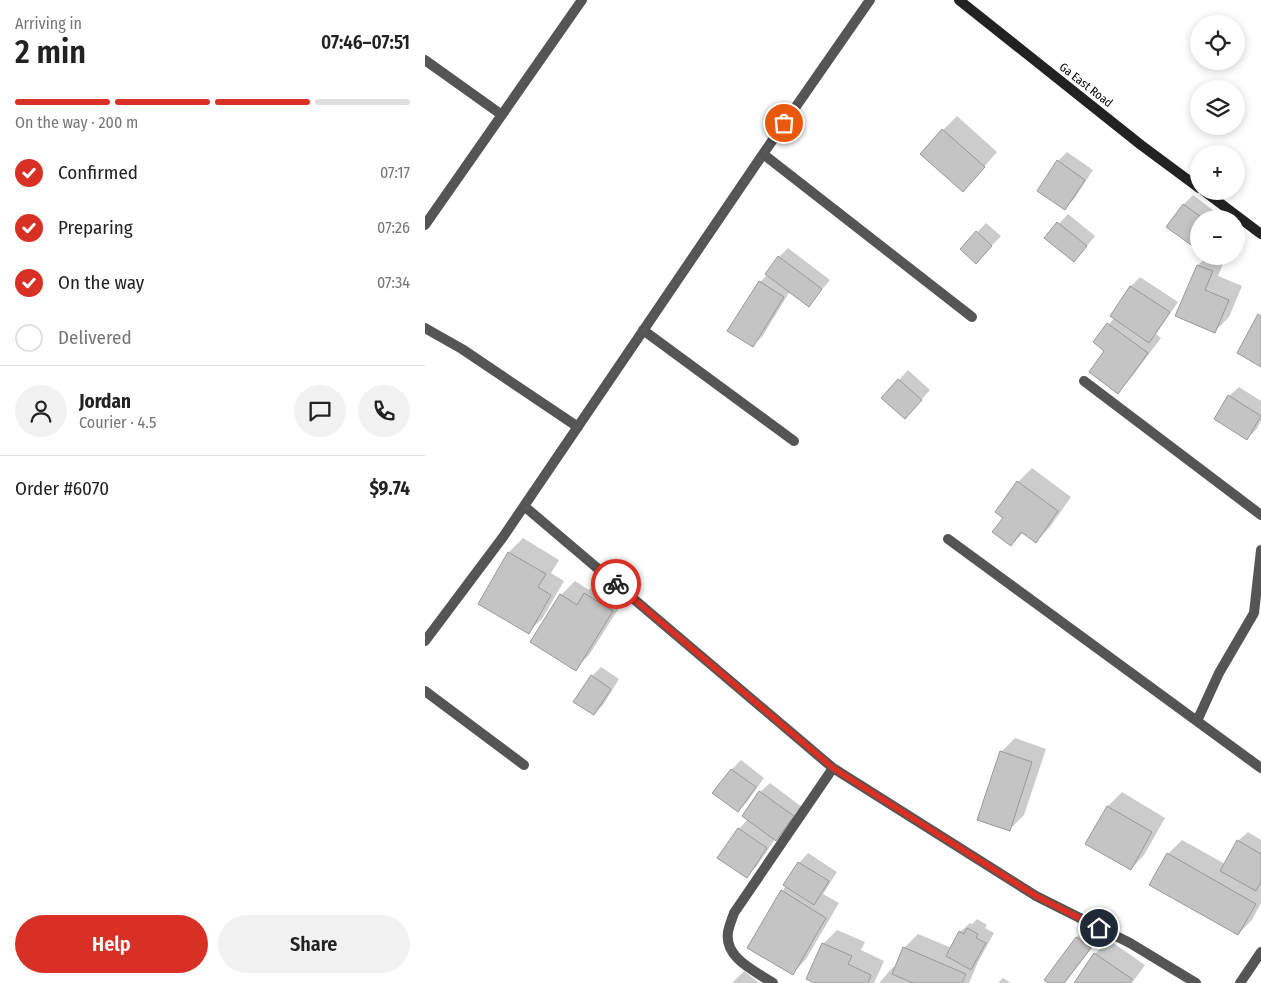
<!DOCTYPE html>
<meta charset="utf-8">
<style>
:root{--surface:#fff;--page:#f2f2f2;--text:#222;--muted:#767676;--line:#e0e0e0;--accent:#d93025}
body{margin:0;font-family:"Fira Sans Condensed",sans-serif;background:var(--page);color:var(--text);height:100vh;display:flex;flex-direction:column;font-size:19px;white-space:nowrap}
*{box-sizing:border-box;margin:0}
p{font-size:16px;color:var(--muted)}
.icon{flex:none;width:28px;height:28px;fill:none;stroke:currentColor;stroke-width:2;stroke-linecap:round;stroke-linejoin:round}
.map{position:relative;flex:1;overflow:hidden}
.side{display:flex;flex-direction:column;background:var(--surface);width:425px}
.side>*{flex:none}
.controls{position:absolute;left:765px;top:15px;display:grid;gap:10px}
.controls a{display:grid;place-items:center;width:55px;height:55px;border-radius:50%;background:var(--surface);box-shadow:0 2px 8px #0003;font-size:25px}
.pin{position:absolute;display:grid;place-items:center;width:42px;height:42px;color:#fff;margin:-21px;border:2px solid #fff;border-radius:50%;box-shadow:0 1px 5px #0007}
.courier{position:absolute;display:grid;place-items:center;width:50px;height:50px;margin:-25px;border:4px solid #d93025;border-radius:50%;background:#fff;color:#222;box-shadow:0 1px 6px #0007}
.summary em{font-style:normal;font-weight:600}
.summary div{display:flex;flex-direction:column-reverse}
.summary{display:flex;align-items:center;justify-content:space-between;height:85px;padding:0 15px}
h1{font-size:32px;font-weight:600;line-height:38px}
.bar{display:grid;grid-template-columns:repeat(4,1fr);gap:8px 5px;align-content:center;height:60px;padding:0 15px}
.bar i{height:6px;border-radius:4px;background:var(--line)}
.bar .current{background:var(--accent)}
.bar p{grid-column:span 4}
.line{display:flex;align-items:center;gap:12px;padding:0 15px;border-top:1px solid var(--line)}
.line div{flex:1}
.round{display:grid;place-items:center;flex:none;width:52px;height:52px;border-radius:26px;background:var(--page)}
ol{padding:0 15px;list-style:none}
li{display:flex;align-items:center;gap:15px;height:55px}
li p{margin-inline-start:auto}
li .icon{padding:5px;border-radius:50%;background:var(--accent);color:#fff;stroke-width:4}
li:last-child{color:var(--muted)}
li i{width:28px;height:28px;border:2px solid var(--line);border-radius:50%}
.button{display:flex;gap:10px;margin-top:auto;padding:10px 15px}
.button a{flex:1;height:58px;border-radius:30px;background:var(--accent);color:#fff;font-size:20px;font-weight:600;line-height:58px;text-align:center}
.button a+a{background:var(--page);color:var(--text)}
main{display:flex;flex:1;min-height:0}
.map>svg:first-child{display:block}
.shadow{fill:#0003}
.building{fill:#c4c4c4;stroke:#999}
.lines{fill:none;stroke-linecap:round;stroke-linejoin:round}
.street{stroke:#555;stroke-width:10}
.secondary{stroke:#222;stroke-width:10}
.done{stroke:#595959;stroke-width:5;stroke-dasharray:0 9}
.route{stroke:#d93025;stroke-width:6}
.labels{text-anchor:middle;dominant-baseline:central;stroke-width:4.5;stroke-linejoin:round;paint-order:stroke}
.street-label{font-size:12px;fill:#000;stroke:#fff}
</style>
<main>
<section class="side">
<div class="summary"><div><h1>2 min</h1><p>Arriving in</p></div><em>07:46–07:51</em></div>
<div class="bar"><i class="current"></i><i class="current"></i><i class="current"></i><i></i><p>On the way · 200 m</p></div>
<ol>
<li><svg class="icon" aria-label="check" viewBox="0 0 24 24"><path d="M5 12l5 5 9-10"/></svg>Confirmed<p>07:17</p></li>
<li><svg class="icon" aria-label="check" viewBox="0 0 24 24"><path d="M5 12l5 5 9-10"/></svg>Preparing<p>07:26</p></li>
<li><svg class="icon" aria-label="check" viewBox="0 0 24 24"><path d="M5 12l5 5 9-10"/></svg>On the way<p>07:34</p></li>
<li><i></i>Delivered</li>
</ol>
<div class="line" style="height:90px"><a class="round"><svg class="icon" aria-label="person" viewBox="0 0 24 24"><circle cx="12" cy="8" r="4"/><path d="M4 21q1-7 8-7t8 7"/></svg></a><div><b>Jordan</b><p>Courier · 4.5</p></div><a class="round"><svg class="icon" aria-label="chat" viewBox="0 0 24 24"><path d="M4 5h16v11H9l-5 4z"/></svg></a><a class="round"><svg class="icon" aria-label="phone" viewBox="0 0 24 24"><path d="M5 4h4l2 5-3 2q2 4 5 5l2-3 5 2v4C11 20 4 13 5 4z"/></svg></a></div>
<div class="line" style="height:65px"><div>Order #6070</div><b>$9.74</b></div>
<div class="button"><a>Help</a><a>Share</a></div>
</section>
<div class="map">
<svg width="836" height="983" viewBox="0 0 836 983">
<rect width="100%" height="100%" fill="#fff"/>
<path class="shadow" d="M532,116L572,152L551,176L518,130Z
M642,152L668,170L649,199L640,208L633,161Z
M768,195L793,214L790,219H774V240L769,245L743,226L759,204Z
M643,214L670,236L658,251L621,238Z
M561,223L576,236L560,253L536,249Z
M363,248L405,280L384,305L365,291L337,337L327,346L335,282L343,274L354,257Z
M782,256L801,257L793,276L817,286L804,317L790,331L752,315L773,265Z
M715,277L753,302L731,334L736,338L706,378L693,392L681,351L670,342L689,318L706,286Z
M483,370L505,390L480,418L474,380Z
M814,387L836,401V421L831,430L821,439L804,396Z
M607,468L646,497L625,527L611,541L599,532L586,545L579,518L593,482Z
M98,538L134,560L126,573L139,581L117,619L103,632L54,604L84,552Z
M174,580L201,597L164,655L150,669L136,595L150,581L164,590Z
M176,667L194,679L178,705L169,714L167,676Z
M590,738L621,749L599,815L585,829L576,752Z
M316,760L339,778L322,802L313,811L289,793L307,769Z
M345,783L377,807L360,830L351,839H350L331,867L321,876L314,829L323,819L318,815L335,792Z
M697,792L740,818L719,855L706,869L683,806Z
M823,832L836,840V903L827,920L813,934L743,854L757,840L800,864L813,841Z
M383,853L412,872L398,894L414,903L381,959L368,973L357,891L361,886L374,863Z
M552,919L562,925L560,928L569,933L553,962L544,983H454L468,967L471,968L479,948L493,934L527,948L535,932L545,923L547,924Z
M661,928L674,938L640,983H625L620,979L652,937Z
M412,930L440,942L436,950L459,961L449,983H392L383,979L398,944Z
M684,940L720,965L707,983H650L670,954Z
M319,971L334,983H307Z
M578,978L586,983H573Z"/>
<path class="building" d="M517,129L560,167L538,192L495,154Z
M632,160L660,180L640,210L612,191Z
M758,204L779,219H774V239L769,247L741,227Z
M632,222L662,246L649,262L619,238Z
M551,231L567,246L551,264L535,249Z
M353,256L397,289L384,307L340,274Z
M772,265L788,271L780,290L804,300L790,333L750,316Z
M334,281L359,297L328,347L302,331Z
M705,286L745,312L724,343L685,316Z
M833,314L836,316V367L812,353Z
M682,323L723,353L693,394L664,372L679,351L668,342Z
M473,379L497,400L480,419L456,398Z
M803,395L836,416L822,440L789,419Z
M592,481L633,511L611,543L596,532L586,546L567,532L578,518L570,512Z
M83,552L121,574L113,587L126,595L104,634L53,604Z
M159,593L188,611L151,671L105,642L135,594L152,605Z
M166,675L186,689L169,715L148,702Z
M575,751L607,762L585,831L552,820Z
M306,769L331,787L313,812L287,793Z
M334,791L369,816L351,841L317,816Z
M682,806L727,832L706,870L660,844Z
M313,828L342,848L322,878L292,858Z
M812,840L836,854V882L831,891L795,871Z
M742,853L831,904L813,935L724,885Z
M373,862L404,881L389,905L358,885Z
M356,890L401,918L368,975L322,948Z
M542,928L553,934L551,938L561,943L546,970L521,956L534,931L539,934Z
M651,937L666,948L639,983H623L619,980Z
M397,943L427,956L423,964L446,975L443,983H389L381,979Z
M478,947L541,974L537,983H488L467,974Z
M669,953L707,979L704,983H649Z"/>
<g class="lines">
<path class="street" d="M0,60L77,115
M338,154L547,317
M0,225L157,0
M0,328L37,349L153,427
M218,330L369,441
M659,381L836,515
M99,506L408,768L611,896L705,943L771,983
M523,539L836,768
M0,641L78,537L338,154L445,0
M0,691L99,765
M772,721L794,673L829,613L836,550
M348,983C330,971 299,958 303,932C304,926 307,919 309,913L408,768
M815,983L836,952"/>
<path class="secondary" d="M534,0L716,145L774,188
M779,191L836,234"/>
</g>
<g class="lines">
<path class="done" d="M191,584L99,506L359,123"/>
<path class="route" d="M191,584L408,768L611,896L674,928"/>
</g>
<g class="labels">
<g class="street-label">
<text transform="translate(661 85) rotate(38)">Ga East Road</text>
</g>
</g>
</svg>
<div class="controls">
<a><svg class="icon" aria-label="locate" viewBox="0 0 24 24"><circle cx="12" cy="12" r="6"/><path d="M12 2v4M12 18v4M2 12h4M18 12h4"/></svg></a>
<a><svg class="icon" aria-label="layers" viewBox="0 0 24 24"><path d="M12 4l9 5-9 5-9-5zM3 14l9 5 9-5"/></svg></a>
<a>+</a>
<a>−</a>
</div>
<div class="pin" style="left:359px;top:123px;background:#ea580c"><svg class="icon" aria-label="bag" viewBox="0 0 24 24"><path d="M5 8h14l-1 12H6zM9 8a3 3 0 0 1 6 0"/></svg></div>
<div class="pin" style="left:674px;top:928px;background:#1f2937"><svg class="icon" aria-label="home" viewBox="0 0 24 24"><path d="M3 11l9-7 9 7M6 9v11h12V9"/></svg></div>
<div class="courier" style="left:191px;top:584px"><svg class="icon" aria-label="bike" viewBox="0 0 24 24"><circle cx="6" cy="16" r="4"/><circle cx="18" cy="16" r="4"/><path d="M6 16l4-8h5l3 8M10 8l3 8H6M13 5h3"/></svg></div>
</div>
</main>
